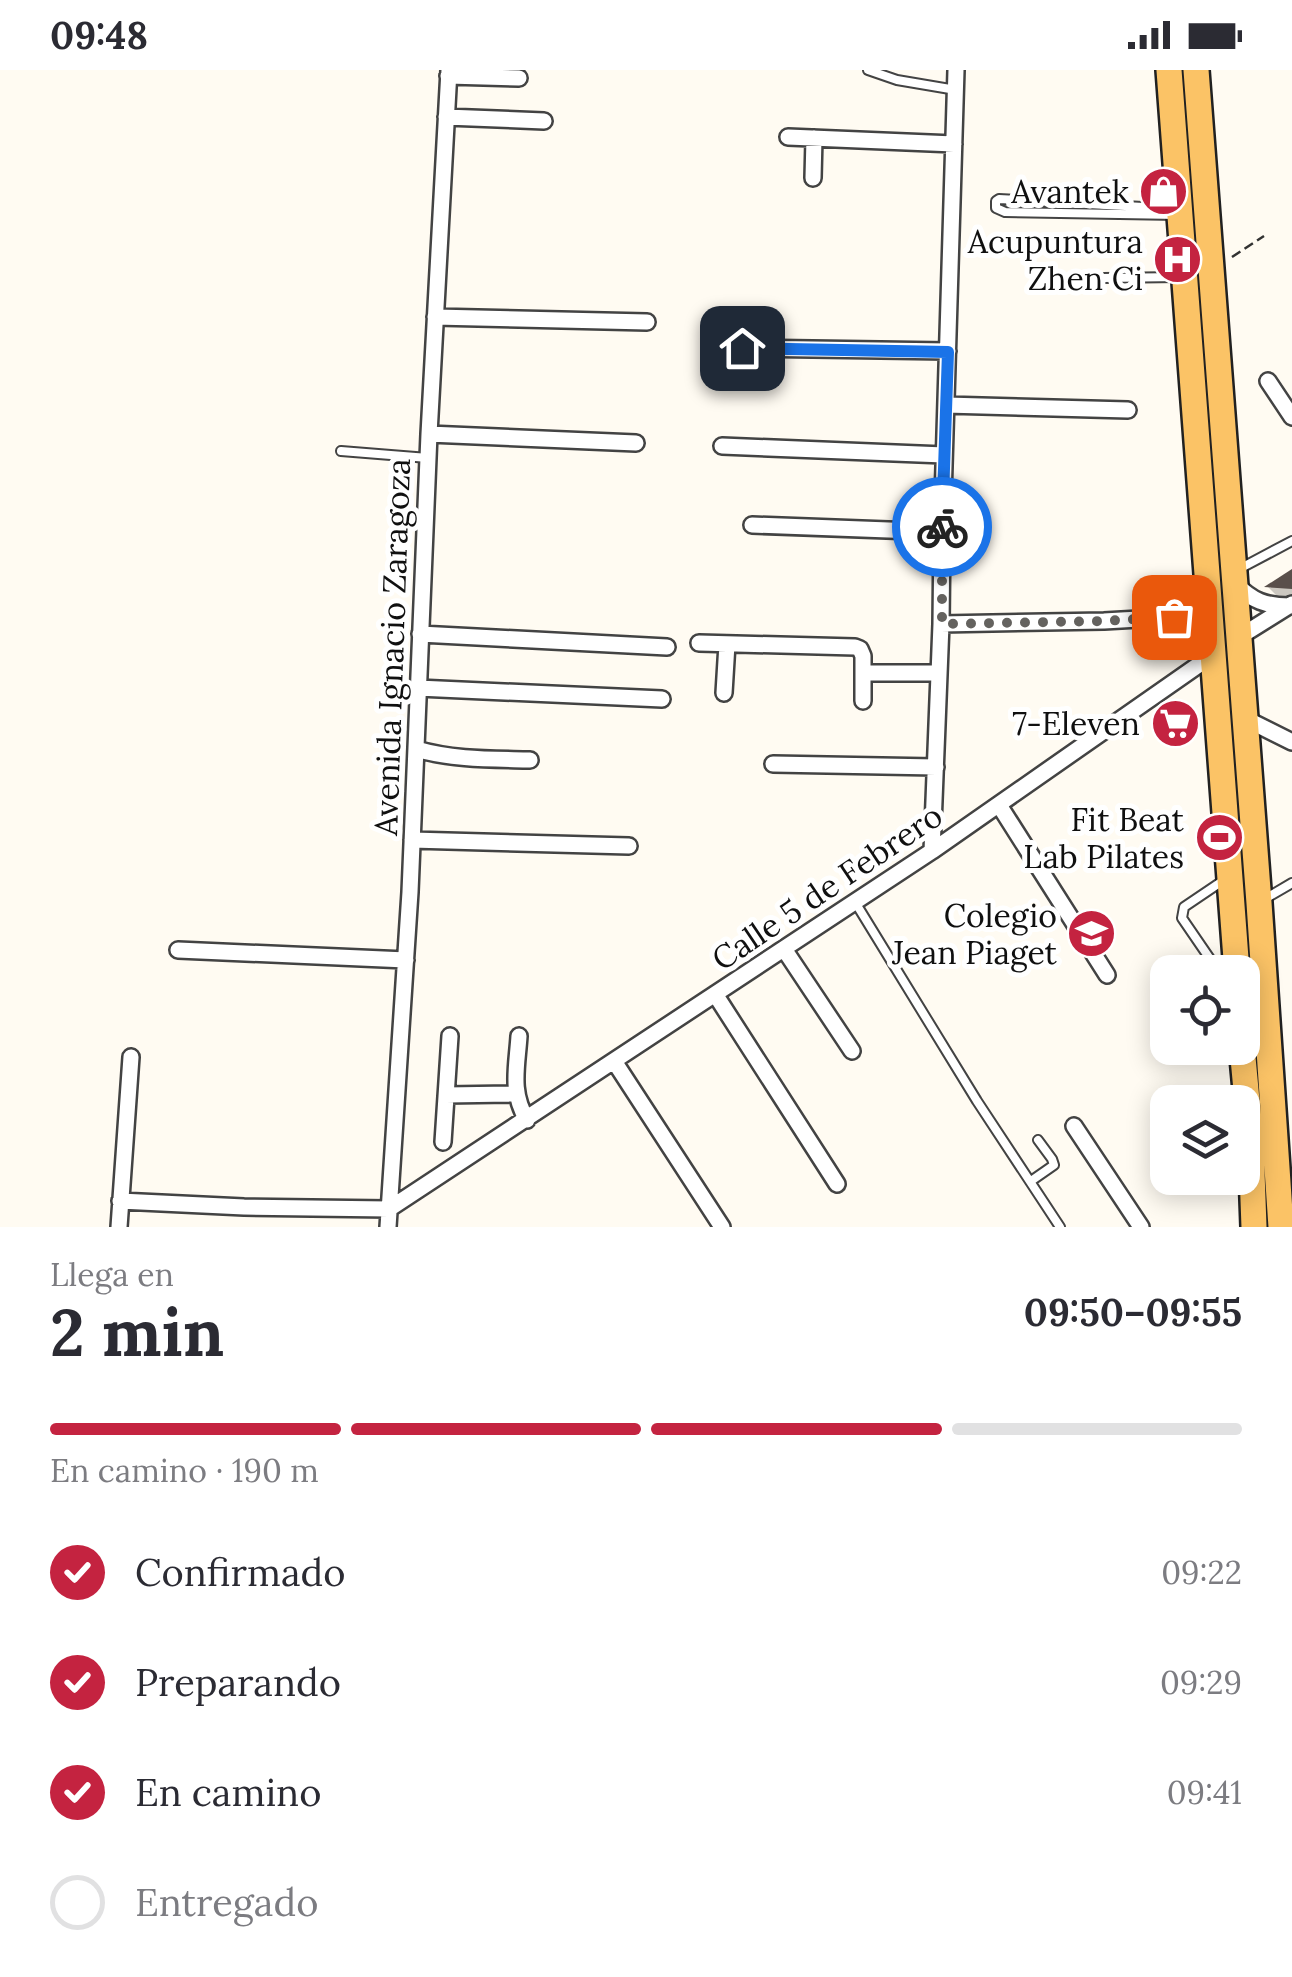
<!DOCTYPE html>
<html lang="es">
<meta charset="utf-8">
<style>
:root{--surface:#fff;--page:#f2f2f3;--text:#2b2b33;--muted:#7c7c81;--line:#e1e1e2;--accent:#c42340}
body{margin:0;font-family:Lora,serif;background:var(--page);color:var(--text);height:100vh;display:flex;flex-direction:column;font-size:38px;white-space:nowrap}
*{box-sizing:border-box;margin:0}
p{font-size:32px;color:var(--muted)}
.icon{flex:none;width:55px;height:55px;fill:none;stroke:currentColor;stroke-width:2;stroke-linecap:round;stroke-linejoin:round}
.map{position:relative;height:1157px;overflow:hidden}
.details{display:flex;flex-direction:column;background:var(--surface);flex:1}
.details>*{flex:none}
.buttons{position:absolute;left:1150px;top:885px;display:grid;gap:20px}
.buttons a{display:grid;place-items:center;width:110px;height:110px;border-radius:20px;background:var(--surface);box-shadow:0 5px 25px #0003;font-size:50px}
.pin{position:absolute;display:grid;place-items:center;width:85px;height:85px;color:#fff;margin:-42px;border-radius:20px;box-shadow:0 5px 15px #0006}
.courier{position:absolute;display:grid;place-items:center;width:100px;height:100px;margin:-50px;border:8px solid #1a73e8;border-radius:50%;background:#fff;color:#222;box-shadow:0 2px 12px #0007}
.summary em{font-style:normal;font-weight:700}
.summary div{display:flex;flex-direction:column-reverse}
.summary{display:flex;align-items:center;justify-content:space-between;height:170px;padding:0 50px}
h1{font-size:65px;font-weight:700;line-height:75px}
.bar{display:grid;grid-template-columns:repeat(4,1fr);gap:15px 10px;align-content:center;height:120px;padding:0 50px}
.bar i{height:12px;border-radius:8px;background:var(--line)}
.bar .active{background:var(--accent)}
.bar p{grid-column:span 4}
ol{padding:0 50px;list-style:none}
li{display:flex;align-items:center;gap:30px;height:110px}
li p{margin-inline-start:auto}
li .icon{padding:10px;border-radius:50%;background:var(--accent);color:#fff;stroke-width:4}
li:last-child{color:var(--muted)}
li i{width:55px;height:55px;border:5px solid var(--line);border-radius:50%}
.status{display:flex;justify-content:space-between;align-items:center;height:70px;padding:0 50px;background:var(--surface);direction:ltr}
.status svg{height:28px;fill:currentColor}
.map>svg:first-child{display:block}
.shadow{fill:#0003}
.building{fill:#594f4b}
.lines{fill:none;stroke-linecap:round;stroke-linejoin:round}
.service-casing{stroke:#434343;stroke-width:12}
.minor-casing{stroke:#434343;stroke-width:20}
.primary-casing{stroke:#212121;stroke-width:30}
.path{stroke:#323232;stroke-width:2.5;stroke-dasharray:10 5;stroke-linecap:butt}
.service{stroke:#fff;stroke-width:8}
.minor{stroke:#fff;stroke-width:15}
.primary{stroke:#fbc366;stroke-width:25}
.done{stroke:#64625f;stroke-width:10;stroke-dasharray:0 18}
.route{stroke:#1a73e8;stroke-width:12}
.labels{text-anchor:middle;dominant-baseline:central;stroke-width:10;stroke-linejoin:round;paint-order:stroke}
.poi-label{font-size:32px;fill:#101010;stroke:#fff;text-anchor:end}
.street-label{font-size:32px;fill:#101010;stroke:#fff}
</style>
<div class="status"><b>09:48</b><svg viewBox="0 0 49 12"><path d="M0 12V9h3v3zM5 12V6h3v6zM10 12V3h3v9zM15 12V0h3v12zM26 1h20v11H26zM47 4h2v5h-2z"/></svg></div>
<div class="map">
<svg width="1292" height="1157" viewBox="0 0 1292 1157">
<rect width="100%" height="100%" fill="#fffbf2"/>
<path class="shadow" d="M1292,502V529L1279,528L1268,517Z"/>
<path class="building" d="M1292,499V519L1264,517Z"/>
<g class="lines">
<defs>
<path id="service" d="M868,0L897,10L956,20
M1175,135L1143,137L999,129L996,131V138L1005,142L1178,145
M1103,208L1180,207
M341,381L428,388
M1241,498L1292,471
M1263,830L1292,813
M855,832L977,1031L1060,1157
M1219,902L1182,848L1184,837L1224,810
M1031,1111L1054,1095L1052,1089L1038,1070"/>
<path id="minor" d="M448,6L519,8
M446,47L544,51
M788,67L954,74
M813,108L814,68
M435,247L647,252
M742,278L948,281
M1268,311L1292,347
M946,335L1128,340
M429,364L636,373
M722,376L944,385
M752,455L942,462
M1236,514C1252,531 1266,536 1290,536
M941,554L1104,551L1209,545
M420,564L667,577
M1236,569L1292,534
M699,573L855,577L860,579L863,586V631
M863,603H938
M418,618L662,629
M724,623L727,574
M1242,647L1292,672
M416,679C454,690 492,689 530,690
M773,694L936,697
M999,735L1107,905
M412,770L629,776
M932,781L941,554L942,462L956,0
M784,879L852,981
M178,880L406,890
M715,924L837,1114
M519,966C517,998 510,1021 527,1050
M614,991L722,1157
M446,1025L516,1024
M1074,1056L1141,1157
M443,1072L450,966
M120,1131L244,1137L389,1139
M389,1139L932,781L1217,582
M119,1157L131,987
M388,1157L410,822L429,364L449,0"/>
<path id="primary" d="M1169,0L1237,902
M1196,0L1259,833L1281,1157
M1242,977L1251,1074L1254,1157"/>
</defs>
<use href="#service" class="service-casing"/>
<use href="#minor" class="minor-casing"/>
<use href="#primary" class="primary-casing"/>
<path class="path" d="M1232,187L1264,166"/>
<use href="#service" class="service"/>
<use href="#minor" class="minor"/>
<use href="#primary" class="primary"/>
</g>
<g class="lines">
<path class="done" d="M942,457V554L1104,551L1174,547"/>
<path class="route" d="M742,278L948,282L942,457"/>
</g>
<defs>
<symbol id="shop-disc" viewBox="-11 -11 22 22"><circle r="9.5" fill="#c42340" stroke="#fff"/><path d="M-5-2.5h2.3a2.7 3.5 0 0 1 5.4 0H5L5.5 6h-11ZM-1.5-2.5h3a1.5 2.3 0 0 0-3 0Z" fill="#fff"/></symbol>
<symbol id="hospital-disc" viewBox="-11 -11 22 22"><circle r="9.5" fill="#c42340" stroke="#fff"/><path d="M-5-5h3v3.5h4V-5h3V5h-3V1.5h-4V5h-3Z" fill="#fff"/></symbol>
<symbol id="supermarket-disc" viewBox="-11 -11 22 22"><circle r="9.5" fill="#c42340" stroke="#fff"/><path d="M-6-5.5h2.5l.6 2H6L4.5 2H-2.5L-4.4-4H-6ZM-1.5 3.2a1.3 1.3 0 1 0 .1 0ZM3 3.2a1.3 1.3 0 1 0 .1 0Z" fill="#fff"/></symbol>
<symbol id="stadium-disc" viewBox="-11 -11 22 22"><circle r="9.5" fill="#c42340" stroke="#fff"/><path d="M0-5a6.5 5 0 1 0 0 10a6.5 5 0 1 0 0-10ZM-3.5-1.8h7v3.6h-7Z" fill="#fff"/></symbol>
<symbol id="school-disc" viewBox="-11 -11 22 22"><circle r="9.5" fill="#c42340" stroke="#fff"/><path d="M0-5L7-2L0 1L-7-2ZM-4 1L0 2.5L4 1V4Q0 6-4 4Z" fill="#fff"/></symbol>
</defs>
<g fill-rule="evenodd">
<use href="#shop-disc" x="1136" y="94" width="55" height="55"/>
<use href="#hospital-disc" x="1150" y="162" width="55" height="55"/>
<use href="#supermarket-disc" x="1148" y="626" width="55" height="55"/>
<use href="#stadium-disc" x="1192" y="740" width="55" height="55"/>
<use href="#school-disc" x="1064" y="836" width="55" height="55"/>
</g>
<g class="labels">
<g class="poi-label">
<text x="1129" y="121">Avantek</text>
<text x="1143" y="171">Acupuntura<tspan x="1143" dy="37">Zhen Ci</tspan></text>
<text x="1140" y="653">7-Eleven</text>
<text x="1184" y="749">Fit Beat<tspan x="1184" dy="37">Lab Pilates</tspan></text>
<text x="1057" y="845">Colegio<tspan x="1057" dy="37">Jean Piaget</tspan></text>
</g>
<g class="street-label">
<text transform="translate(392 577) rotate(-88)">Avenida Ignacio Zaragoza</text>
<text transform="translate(827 817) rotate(-34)">Calle 5 de Febrero</text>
</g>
</g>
</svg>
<div class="buttons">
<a><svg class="icon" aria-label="locate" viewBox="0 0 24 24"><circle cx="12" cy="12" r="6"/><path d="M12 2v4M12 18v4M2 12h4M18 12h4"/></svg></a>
<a><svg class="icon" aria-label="layers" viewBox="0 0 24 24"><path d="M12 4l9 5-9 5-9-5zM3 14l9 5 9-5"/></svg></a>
</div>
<div class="pin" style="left:1174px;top:547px;background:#ea580c"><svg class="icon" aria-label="bag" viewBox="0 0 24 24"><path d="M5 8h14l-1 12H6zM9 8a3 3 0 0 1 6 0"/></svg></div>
<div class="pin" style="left:742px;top:278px;background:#1f2937"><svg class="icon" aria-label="home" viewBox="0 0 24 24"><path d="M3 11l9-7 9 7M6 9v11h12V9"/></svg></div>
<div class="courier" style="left:942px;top:457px"><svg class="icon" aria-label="bike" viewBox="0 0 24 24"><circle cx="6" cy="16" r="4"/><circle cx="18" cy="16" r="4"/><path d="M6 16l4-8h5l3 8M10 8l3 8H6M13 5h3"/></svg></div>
</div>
<section class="details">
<div class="summary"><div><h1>2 min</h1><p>Llega en</p></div><em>09:50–09:55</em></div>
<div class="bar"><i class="active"></i><i class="active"></i><i class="active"></i><i></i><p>En camino · 190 m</p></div>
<ol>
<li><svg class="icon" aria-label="check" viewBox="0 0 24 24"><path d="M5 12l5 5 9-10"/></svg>Confirmado<p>09:22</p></li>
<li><svg class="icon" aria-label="check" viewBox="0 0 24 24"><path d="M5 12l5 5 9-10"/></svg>Preparando<p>09:29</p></li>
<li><svg class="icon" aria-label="check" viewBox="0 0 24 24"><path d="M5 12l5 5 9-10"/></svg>En camino<p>09:41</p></li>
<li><i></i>Entregado</li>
</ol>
</section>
